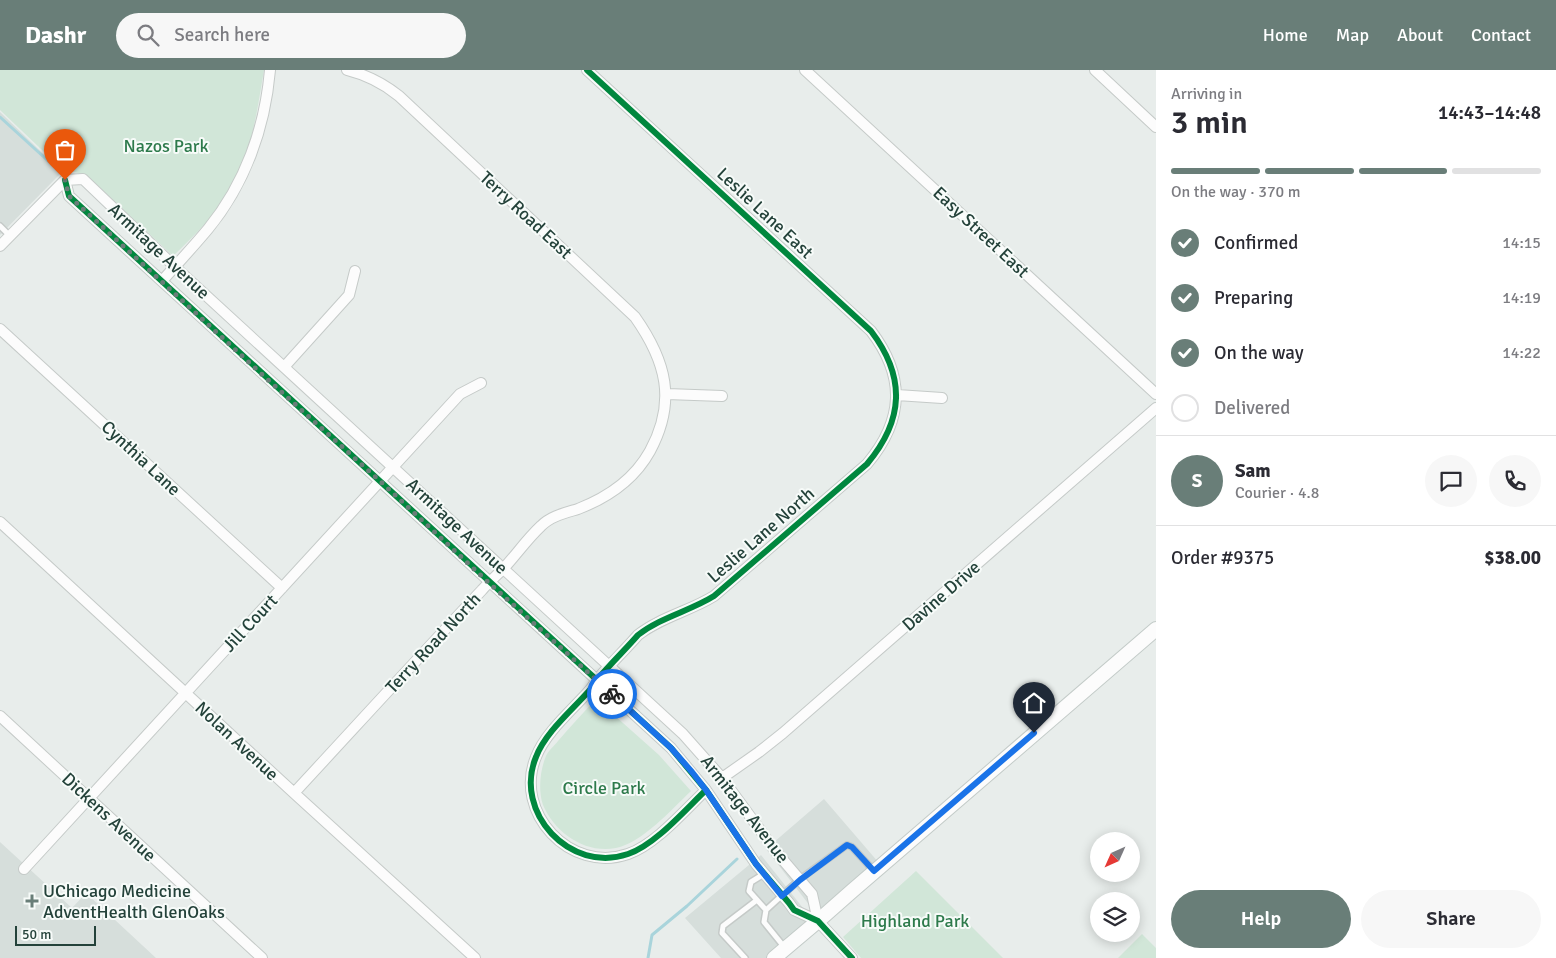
<!DOCTYPE html>
<meta charset="utf-8">
<style>
:root{--surface:#fff;--page:#f7f7f7;--text:#2b2b33;--muted:#7c7c81;--line:#e1e1e2;--accent:#697e78}
body{margin:0;font-family:Signika,sans-serif;background:var(--page);color:var(--text);height:100vh;display:flex;flex-direction:column;font-size:19px;white-space:nowrap}
*{box-sizing:border-box;margin:0}
p{font-size:16px;color:var(--muted)}
.icon{flex:none;width:28px;height:28px;fill:none;stroke:currentColor;stroke-width:2;stroke-linecap:round;stroke-linejoin:round}
.map{position:relative;flex:1;overflow:hidden}
.drawer{display:flex;flex-direction:column;background:var(--surface);width:400px}
.drawer>*{flex:none}
.needle{width:32px;rotate:225deg}
.fabs{position:absolute;left:1090px;top:762px;display:grid;gap:10px}
.fabs a{display:grid;place-items:center;width:50px;height:50px;border-radius:50%;background:var(--surface);box-shadow:0 2px 12px #0003;font-size:25px}
.scale{position:absolute;left:15px;bottom:12px;width:81px;box-sizing:border-box;padding-left:5px;border:2px solid #24423a;border-top:0;font-size:14px;line-height:18px;white-space:nowrap;color:#24423a;-webkit-text-stroke:4px #f7fbf9;paint-order:stroke}
.pin{position:absolute;display:grid;place-items:center;width:42px;height:42px;color:#fff;margin:-51px -21px;border-radius:50% 50% 50% 0;rotate:-45deg;box-shadow:0 0 5px #0007}
.pin .icon{rotate:45deg}
.courier{position:absolute;display:grid;place-items:center;width:50px;height:50px;margin:-25px;border:4px solid #1a73e8;border-radius:50%;background:#fff;color:#222;box-shadow:0 1px 6px #0007}
.head em{font-style:normal;font-weight:600}
.head div{display:flex;flex-direction:column-reverse}
.head{display:flex;align-items:center;justify-content:space-between;height:85px;padding:0 15px}
h1{font-size:32px;font-weight:600;line-height:38px}
.bar{display:grid;grid-template-columns:repeat(4,1fr);gap:8px 5px;align-content:center;height:60px;padding:0 15px}
.bar i{height:6px;border-radius:4px;background:var(--line)}
.bar .active{background:var(--accent)}
.bar p{grid-column:span 4}
.line{display:flex;align-items:center;gap:12px;padding:0 15px;border-top:1px solid var(--line)}
.line div{flex:1}
.round{display:grid;place-items:center;flex:none;width:52px;height:52px;border-radius:26px;background:var(--page)}
ol{padding:0 15px;list-style:none}
li{display:flex;align-items:center;gap:15px;height:55px}
li p{margin-inline-start:auto}
li .icon{padding:5px;border-radius:50%;background:var(--accent);color:#fff;stroke-width:4}
li:last-child{color:var(--muted)}
li i{width:28px;height:28px;border:2px solid var(--line);border-radius:50%}
.action{display:flex;gap:10px;margin-top:auto;padding:10px 15px}
.action a{flex:1;height:58px;border-radius:30px;background:var(--accent);color:#fff;font-size:20px;font-weight:600;line-height:58px;text-align:center}
.action a+a{background:var(--page);color:var(--text)}
header{display:flex;align-items:center;gap:30px;box-sizing:border-box;height:70px;padding:0 25px;background:var(--accent);color:#fff}
header strong{font-size:24px}
nav{display:flex;gap:28px;margin-inline-start:auto;font-size:18px}
.search{width:350px;height:45px;background:var(--page);display:flex;align-items:center;gap:12px;box-sizing:border-box;padding:0 18px;border-radius:28px;color:var(--muted);font-size:19px}
main{display:flex;flex:1;min-height:0}
.map>svg:first-child{display:block}
.built{fill:#d6dedb}
.green{fill:#d1e6d8}
.lines{fill:none;stroke-linecap:round;stroke-linejoin:round}
.stream{stroke:#a9d4db;stroke-width:3}
.lane-casing{stroke:#c5cac8;stroke-width:8}
.street-casing{stroke:#c5cac8;stroke-width:12}
.secondary-casing{stroke:#c3cbc8;stroke-width:16}
.lane{stroke:#fcfcfc;stroke-width:5}
.street{stroke:#fcfcfc;stroke-width:10}
.secondary{stroke:#fcfcfc;stroke-width:14}
.cycleway-casing{stroke:#f7fbf9;stroke-width:9}
.cycleway{stroke:#00873e;stroke-width:6}
.done{stroke:#697e78;stroke-width:5;stroke-dasharray:0 9}
.route{stroke:#1a73e8;stroke-width:6}
.poi-dot{fill:#697e78;stroke:#f7fbf9;stroke-width:2}
.labels{text-anchor:middle;dominant-baseline:central;stroke-width:4;stroke-linejoin:round;paint-order:stroke}
.park-label{font-size:18px;fill:#2d7a4b;stroke:#f7fbf9}
.street-label{font-size:18px;fill:#24423a;stroke:#f7fbf9}
.poi-label{font-size:18px;fill:#24423a;stroke:#f7fbf9;text-anchor:start}
</style>
<header>
<strong>Dashr</strong>
<div class="search"><svg class="icon" aria-label="search" viewBox="0 0 24 24"><circle cx="10" cy="10" r="6"/><path d="M15 15l6 6"/></svg>Search here</div>
<nav><a>Home</a><a>Map</a><a>About</a><a>Contact</a></nav>
</header>
<main>
<div class="map">
<svg width="1156" height="888" viewBox="0 0 1156 888">
<rect width="100%" height="100%" fill="#e8edeb"/>
<path class="built" d="M0,42L62,102L0,165Z
M824,729L879,793L817,845L766,779Z
M0,772L72,838L86,823L156,888H0Z
M761,785L814,852L772,888H721L685,848Z"/>
<path class="green" d="M0,0H264C256,47 250,96 221,135C207,153 190,170 173,186L86,105L62,99L0,40Z
M596,629L659,685L691,721C672,739 642,773 616,778C585,784 555,763 543,735C538,721 540,700 546,686C548,681 554,676 558,671C570,657 583,643 596,629Z
M916,801L1003,888H861L843,867Z
M1142,864L1156,878V888H1118Z"/>
<g class="lines">
<path class="stream" d="M0,47L58,100
M648,888L652,865L687,836L737,789"/>
<defs>
<path id="lane" d="M0,156L10,166
M764,804L751,812L749,821L766,840
M785,878L764,852L766,840L800,809L847,775L852,777L874,801
M745,888L722,863L723,856L757,830"/>
<path id="street" d="M587,0L871,261C906,307 904,350 867,394L714,526C690,541 661,547 638,565C625,580 610,594 597,610C594,614 592,618 588,622C571,641 545,663 536,687C513,742 570,804 628,784C655,775 685,740 706,720
M805,0L1156,324
M1095,0L1156,57
M65,110L69,126L671,678L706,720L756,794L789,833L794,840L818,851L852,888
M65,110L83,109L174,196L683,664L722,708L777,783L812,824L818,851
M0,176L65,110
M162,211C177,194 193,177 208,159C245,114 265,58 270,0
M0,259L282,518
M285,296L349,225L355,201
M667,324L722,326
M897,325L942,328
M0,452L294,723L475,888
M0,646L262,888
M722,708L759,682L783,663L1156,338
M294,723C356,656 419,587 482,520C488,513 496,506 503,499C516,485 527,469 541,456C551,446 565,443 578,439C609,427 634,410 650,381C677,331 666,291 635,247L399,26C383,13 367,5 347,0
M24,799L460,324L481,313"/>
<path id="secondary" d="M774,888L818,851L852,821L1156,559"/>
</defs>
<use href="#lane" class="lane-casing"/>
<use href="#street" class="street-casing"/>
<use href="#secondary" class="secondary-casing"/>
<use href="#lane" class="lane"/>
<use href="#street" class="street"/>
<use href="#secondary" class="secondary"/>
<defs>
<path id="cycleway" d="M587,0L871,261C906,307 904,350 867,394L714,526C690,541 661,547 638,565C625,580 610,594 597,610C594,614 592,618 588,622C571,641 545,663 536,687C513,742 570,804 628,784C655,775 685,740 706,720
M65,110L69,126L671,678L706,720L756,794L789,833L794,840L818,851L852,888"/>
</defs>
<use href="#cycleway" class="cycleway-casing"/>
<use href="#cycleway" class="cycleway"/>
</g>
<g class="lines">
<path class="done" d="M65,110L69,126L266,308L380,411L489,513L612,624"/>
<path class="route" d="M612,624L671,678L692,702L706,720L756,794L782,826L800,810L847,775L852,777L874,801L1034,663"/>
</g>
<path class="poi-dot" d="M29.5 823.5h5v5h5v5h-5v5h-5v-5h-5v-5h5z"/>
<g class="labels">
<g class="park-label">
<text x="166" y="76">Nazos Park</text>
<text x="604" y="718">Circle Park</text>
<text x="915" y="851">Highland Park</text>
</g>
<g class="street-label">
<text transform="translate(765 143) rotate(43)">Leslie Lane East</text>
<text transform="translate(526 145) rotate(43)">Terry Road East</text>
<text transform="translate(981 162) rotate(43)">Easy Street East</text>
<text transform="translate(159 181) rotate(43)">Armitage Avenue</text>
<text transform="translate(141 388) rotate(43)">Cynthia Lane</text>
<text transform="translate(457 456) rotate(43)">Armitage Avenue</text>
<text transform="translate(761 465) rotate(-41)">Leslie Lane North</text>
<text transform="translate(941 526) rotate(-41)">Davine Drive</text>
<text transform="translate(250 553) rotate(-47)">Jill Court</text>
<text transform="translate(433 573) rotate(-47)">Terry Road North</text>
<text transform="translate(237 671) rotate(43)">Nolan Avenue</text>
<text transform="translate(745 739) rotate(52)">Armitage Avenue</text>
<text transform="translate(109 747) rotate(43)">Dickens Avenue</text>
</g>
<g class="poi-label">
<text x="43" y="821">UChicago Medicine<tspan x="43" dy="21">AdventHealth GlenOaks</tspan></text>
</g>
</g>
</svg>
<div class="fabs">
<a><svg class="needle" viewBox="-14 -14 28 28"><path d="M0-13l5 13h-10z" fill="#e53935"/><path d="M0 13l5-13h-10z" fill="#7c7c81"/></svg></a>
<a><svg class="icon" aria-label="layers" viewBox="0 0 24 24"><path d="M12 4l9 5-9 5-9-5zM3 14l9 5 9-5"/></svg></a>
</div>
<div class="scale">50 m</div>
<div class="pin" style="left:65px;top:110px;background:#ea580c"><svg class="icon" aria-label="bag" viewBox="0 0 24 24"><path d="M5 8h14l-1 12H6zM9 8a3 3 0 0 1 6 0"/></svg></div>
<div class="pin" style="left:1034px;top:663px;background:#1f2937"><svg class="icon" aria-label="home" viewBox="0 0 24 24"><path d="M3 11l9-7 9 7M6 9v11h12V9"/></svg></div>
<div class="courier" style="left:612px;top:624px"><svg class="icon" aria-label="bike" viewBox="0 0 24 24"><circle cx="6" cy="16" r="4"/><circle cx="18" cy="16" r="4"/><path d="M6 16l4-8h5l3 8M10 8l3 8H6M13 5h3"/></svg></div>
</div>
<section class="drawer">
<div class="head"><div><h1>3 min</h1><p>Arriving in</p></div><em>14:43–14:48</em></div>
<div class="bar"><i class="active"></i><i class="active"></i><i class="active"></i><i></i><p>On the way · 370 m</p></div>
<ol>
<li><svg class="icon" aria-label="check" viewBox="0 0 24 24"><path d="M5 12l5 5 9-10"/></svg>Confirmed<p>14:15</p></li>
<li><svg class="icon" aria-label="check" viewBox="0 0 24 24"><path d="M5 12l5 5 9-10"/></svg>Preparing<p>14:19</p></li>
<li><svg class="icon" aria-label="check" viewBox="0 0 24 24"><path d="M5 12l5 5 9-10"/></svg>On the way<p>14:22</p></li>
<li><i></i>Delivered</li>
</ol>
<div class="line" style="height:90px"><b class="round" style="background:var(--accent);color:#fff">S</b><div><b>Sam</b><p>Courier · 4.8</p></div><a class="round"><svg class="icon" aria-label="chat" viewBox="0 0 24 24"><path d="M4 5h16v11H9l-5 4z"/></svg></a><a class="round"><svg class="icon" aria-label="phone" viewBox="0 0 24 24"><path d="M5 4h4l2 5-3 2q2 4 5 5l2-3 5 2v4C11 20 4 13 5 4z"/></svg></a></div>
<div class="line" style="height:65px"><div>Order #9375</div><b>$38.00</b></div>
<div class="action"><a>Help</a><a>Share</a></div>
</section>
</main>
